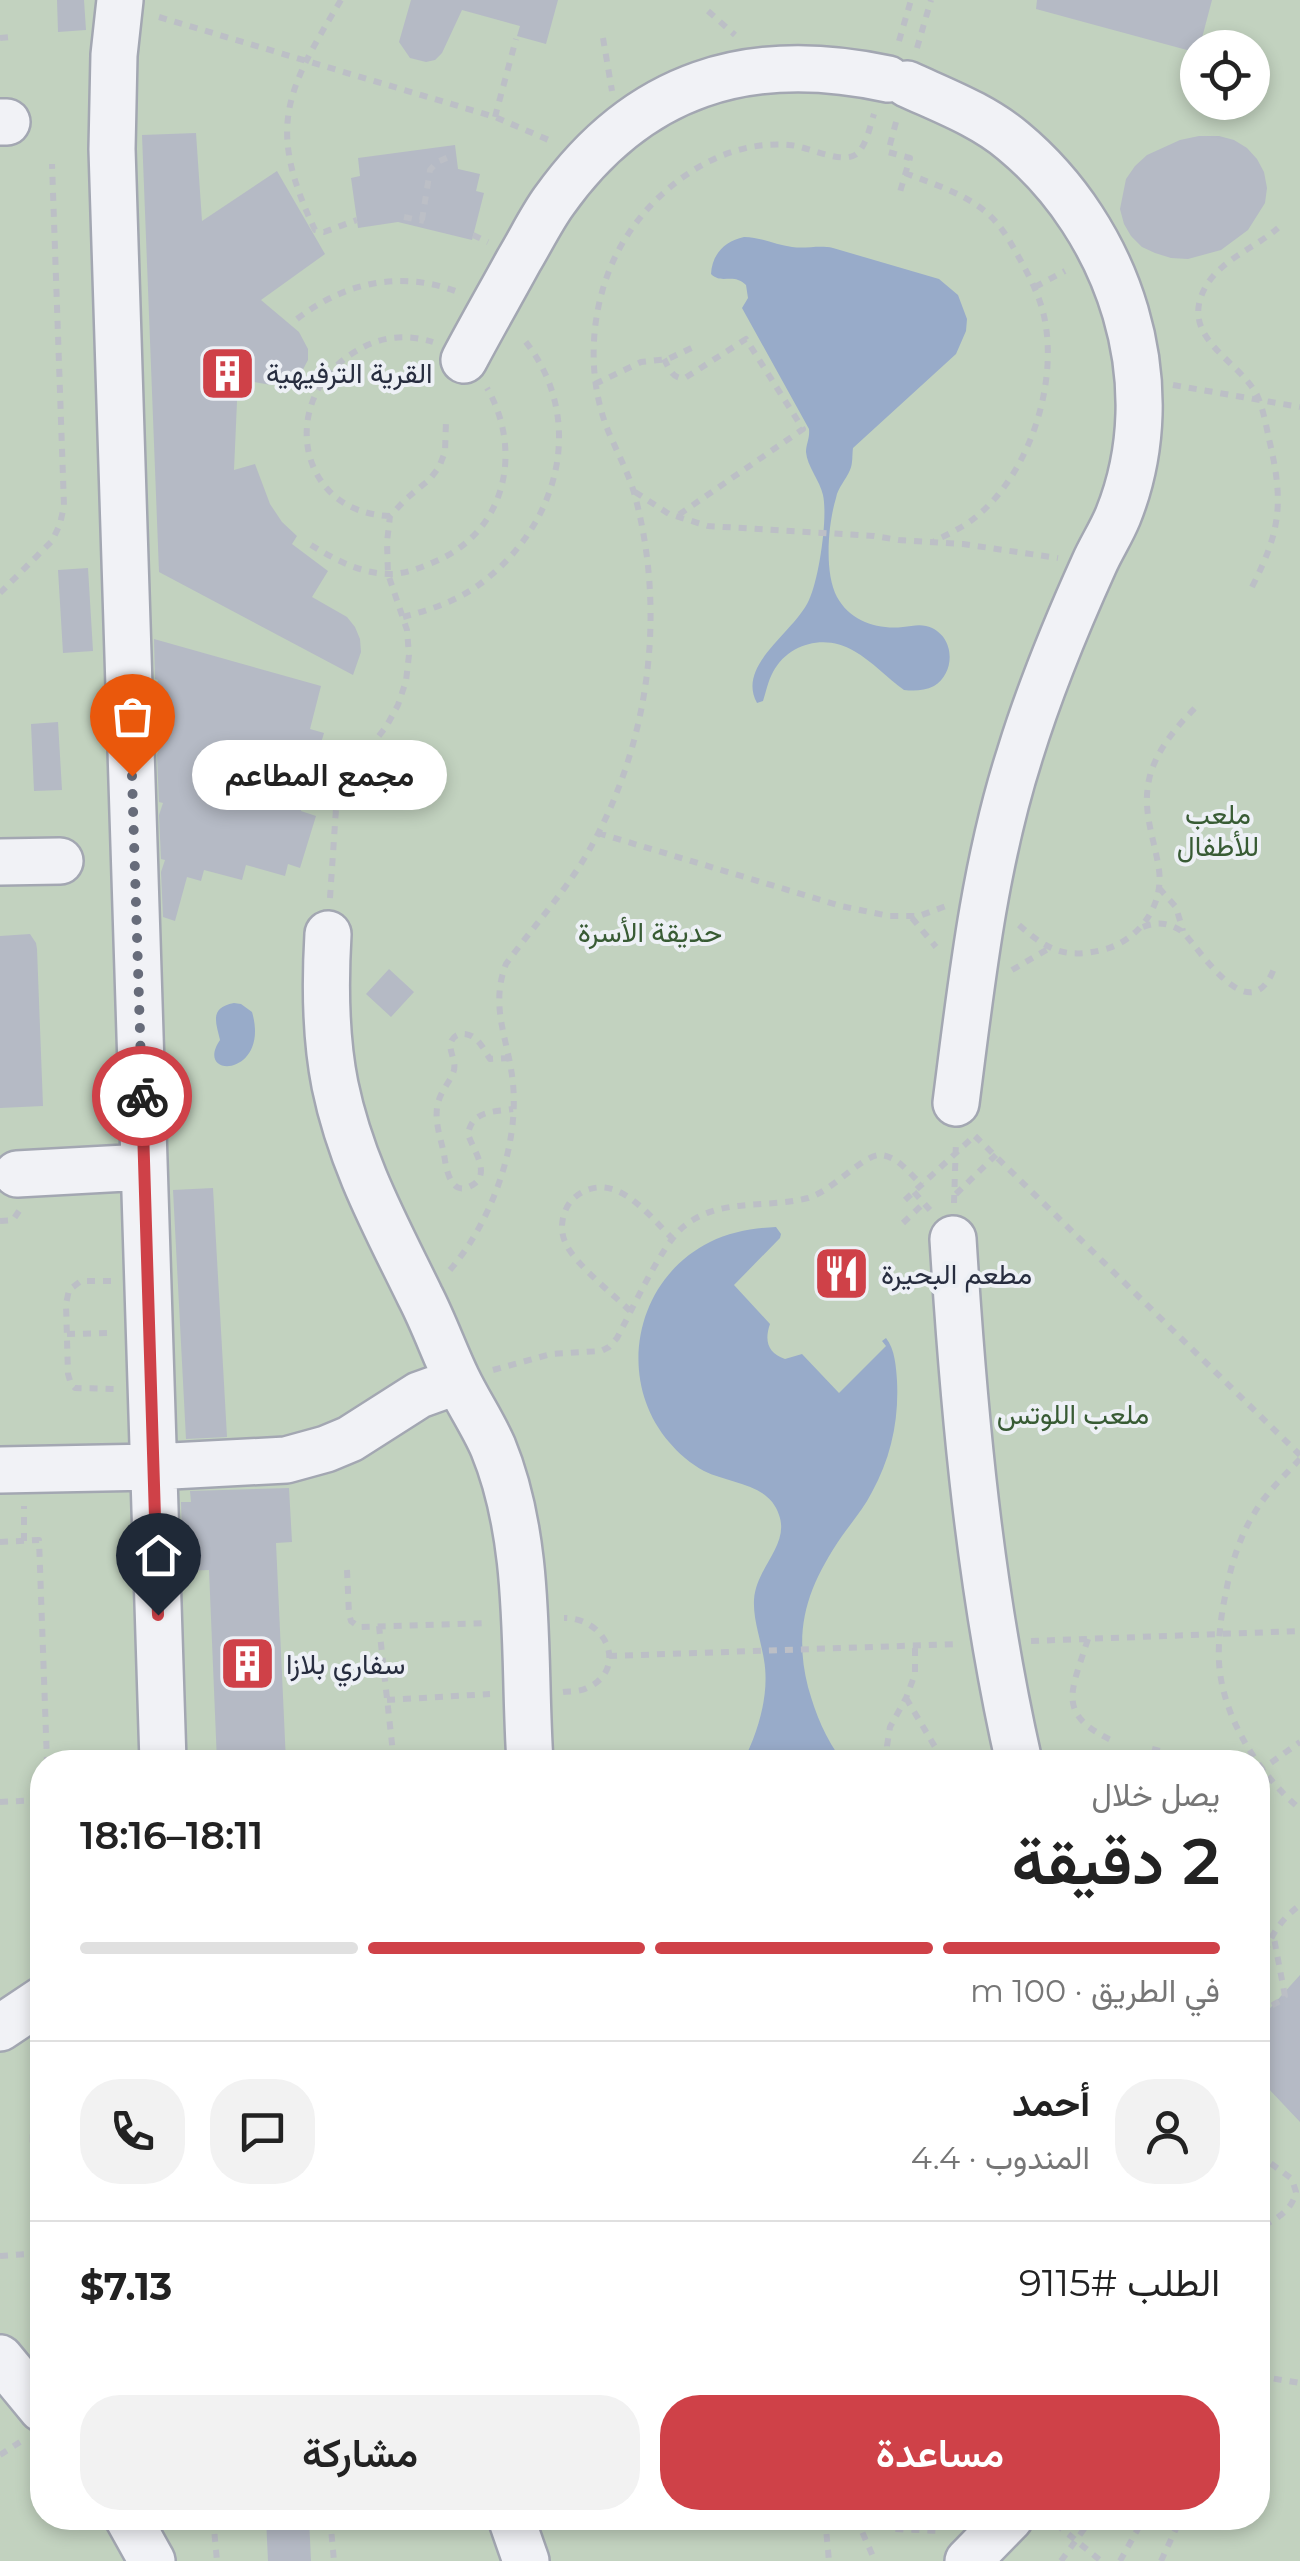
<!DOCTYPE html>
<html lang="ar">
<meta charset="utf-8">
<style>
:root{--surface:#fff;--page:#f2f2f2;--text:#222;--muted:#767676;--line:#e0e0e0;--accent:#cf4148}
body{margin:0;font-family:Montserrat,Vazirmatn,sans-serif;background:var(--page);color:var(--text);direction:rtl;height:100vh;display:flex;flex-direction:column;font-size:38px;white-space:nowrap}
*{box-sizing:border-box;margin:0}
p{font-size:32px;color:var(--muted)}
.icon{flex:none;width:55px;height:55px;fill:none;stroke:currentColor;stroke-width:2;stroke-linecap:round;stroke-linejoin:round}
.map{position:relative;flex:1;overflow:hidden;direction:ltr}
.side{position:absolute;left:30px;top:1750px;width:1240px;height:780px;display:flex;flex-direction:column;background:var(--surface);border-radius:40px;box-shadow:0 5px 15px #0003;direction:rtl}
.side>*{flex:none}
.tools{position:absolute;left:1180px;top:30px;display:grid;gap:20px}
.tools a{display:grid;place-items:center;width:90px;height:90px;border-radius:50%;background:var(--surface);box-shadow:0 5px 15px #0003;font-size:50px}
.pin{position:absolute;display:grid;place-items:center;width:85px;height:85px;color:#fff;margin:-102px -42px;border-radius:50% 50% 50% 0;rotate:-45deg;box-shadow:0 0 10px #0007}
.pin .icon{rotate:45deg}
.courier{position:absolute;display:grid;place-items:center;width:100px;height:100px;margin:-50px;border:8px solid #cf4148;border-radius:50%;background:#fff;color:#222;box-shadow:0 2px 12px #0007}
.bubble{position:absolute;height:70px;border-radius:35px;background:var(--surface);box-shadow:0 5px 15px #0003;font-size:32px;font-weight:600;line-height:70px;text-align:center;direction:rtl}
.headline em{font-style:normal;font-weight:600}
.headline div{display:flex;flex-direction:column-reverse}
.headline{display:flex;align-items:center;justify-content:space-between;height:170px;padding:0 50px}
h1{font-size:65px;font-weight:600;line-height:75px}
.bar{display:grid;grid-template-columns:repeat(4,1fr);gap:15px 10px;align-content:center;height:120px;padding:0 50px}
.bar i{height:12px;border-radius:8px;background:var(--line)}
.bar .active{background:var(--accent)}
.bar p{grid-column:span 4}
.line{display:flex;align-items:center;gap:25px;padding:0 50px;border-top:2px solid var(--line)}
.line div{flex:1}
.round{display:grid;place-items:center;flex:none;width:105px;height:105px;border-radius:40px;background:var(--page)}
.primary-button{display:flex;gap:20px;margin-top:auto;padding:20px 50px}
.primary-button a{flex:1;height:115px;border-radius:40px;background:var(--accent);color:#fff;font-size:40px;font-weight:600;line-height:115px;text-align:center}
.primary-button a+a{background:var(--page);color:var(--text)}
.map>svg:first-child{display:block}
.green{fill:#c2d2bf;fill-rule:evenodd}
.water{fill:#98abc9}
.building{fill:#b5bac5}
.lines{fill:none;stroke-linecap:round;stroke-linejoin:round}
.minor-casing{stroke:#a3a7b2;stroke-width:50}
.path{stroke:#bcbfc6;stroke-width:6;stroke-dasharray:8 8;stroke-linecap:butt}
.minor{stroke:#f1f2f6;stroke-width:45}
.done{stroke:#676c7a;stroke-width:10;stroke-dasharray:0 18}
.route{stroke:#cf4148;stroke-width:12}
.labels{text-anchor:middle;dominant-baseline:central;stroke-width:8;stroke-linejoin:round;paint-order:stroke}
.poi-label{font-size:28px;fill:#272d3f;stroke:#edf0f5;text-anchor:start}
.park-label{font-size:28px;fill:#385b34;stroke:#edf0f5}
</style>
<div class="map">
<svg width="1300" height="2561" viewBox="0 0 1300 2561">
<rect width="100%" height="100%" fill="#dee1e8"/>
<path class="green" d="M0,0H1300V2561H0ZM1198,48H1252V102H1198ZM42,1762H1258V2518H42Z"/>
<path class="water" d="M744,237C761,237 775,245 792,247C806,249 819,245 833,248L939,279L958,295L967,319L966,331L956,354L853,448C852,455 853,464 850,470C846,480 838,487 836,498C828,524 824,573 837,597C850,621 878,630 903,627C911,626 919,624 926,626C955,633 957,672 934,686C924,691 914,691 904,690C887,678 872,661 854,651C827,634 789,642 773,672C768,681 766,692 763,701L757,703C736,665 794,633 809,600C819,579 828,518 823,495C820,481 807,466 806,452C806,444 810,438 809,429L742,308L748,298L746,285C733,272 722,285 711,274C712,254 725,241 744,237Z
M234,1003L241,1004L252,1012C271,1077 193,1080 220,1040C216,1022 209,1008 234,1003Z
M776,1227L781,1234L780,1238L734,1285L770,1324C764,1341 768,1353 785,1359L802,1354L839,1393L886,1346L882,1341L886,1338C895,1349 896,1367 897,1381C899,1420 891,1458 872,1492C864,1508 852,1522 842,1536C808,1586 793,1627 808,1687C816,1715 825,1738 843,1762H743C758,1732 770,1694 764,1660C761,1640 753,1620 754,1600C756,1567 790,1545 779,1515C769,1483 730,1484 704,1471C691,1464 678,1453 669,1442C615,1379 635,1279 710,1242C730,1232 754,1228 776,1227Z"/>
<path class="building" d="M57,0H84L86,30L58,32Z
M411,0H558L546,44L517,36L520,26L462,10L442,53L435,60L426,62L410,58L399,42Z
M1037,0H1212L1198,53L1036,9Z
M196,133L202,221L277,171L325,254L261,300L299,332L308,349V360L299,377L291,383L271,385L238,379L234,470L255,464L270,504L282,522L297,536L292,544L328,571L312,597L347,617L355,627L360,639L361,652L353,675L159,572L142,135Z
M1199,136H1219L1234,140L1247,148L1257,159L1264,172L1267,188L1265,203L1248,230L1221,250L1188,259L1171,258L1155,253L1142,247L1131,236L1124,224L1120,209L1126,179L1135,166L1147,155L1180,140Z
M455,145L458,169L480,174L476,191L484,193L472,240L398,222L358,228L351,178L360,176L358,158Z
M88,568L93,651L63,653L58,570Z
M154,639L321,686L310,729L324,733L301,811L316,816L300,868L288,864L285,876L246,865L242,880L204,870L201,881L187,877L175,921L163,917L161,872L165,860L161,859L159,815L163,803L159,802L157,755L167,722L156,719L155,689L158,680L155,679Z
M58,722L62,790L34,791L31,724Z
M30,934L36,943L37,949L43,1106L0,1108V936Z
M389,969L414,992L391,1017L366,994Z
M213,1188L227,1437L186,1439L173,1190Z
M289,1488L292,1542L276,1543L286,1762H217L209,1570L183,1571L181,1502H191L190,1491Z
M1300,1975V2122L1268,2088L1258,2065L1259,2025L1264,2015Z
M266,2518H309L311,2561H268Z"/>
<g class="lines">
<defs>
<path id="minor" d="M120,0L114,55L112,149L163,1762
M907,84C944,101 982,115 1013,141C1120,230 1171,384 1118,516C1111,533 1101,548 1094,564C1066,626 1040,689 1020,754C984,866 971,986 956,1103
M0,122H7
M464,360C482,326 501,293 519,260C531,240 541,219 554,201C638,83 749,49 888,79
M0,862L60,861
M328,934C325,985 325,1035 335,1085C351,1163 386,1226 420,1296C434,1323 444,1352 457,1379C468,1402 483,1424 493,1447C533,1544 523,1659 530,1762
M17,1174L144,1167
M953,1239C964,1416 980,1590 1019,1762
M0,1470L153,1467L286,1460L326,1449L350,1439L419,1395L458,1381
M0,2028L42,2000
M0,2358L42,2409
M128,2518L152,2561
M511,2518L526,2561
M968,2561L1010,2518"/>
</defs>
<use href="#minor" class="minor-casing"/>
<path class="path" d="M341,0C286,91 266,127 315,230L324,232L357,220
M708,11L735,35
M159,17L495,117L551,141
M0,38L10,37
M603,38L612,91
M899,41L911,0
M917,48L931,0
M495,117L516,39
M896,122L888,152L910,158L900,192
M905,173C933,184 964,193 987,213C1003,227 1012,245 1022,263C1033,283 1043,304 1046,327C1056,394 1025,483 968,523C957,530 945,536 934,541
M404,217L424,221
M422,220L430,170L437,162L449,157
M473,235L488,242
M1035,287L1065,271
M297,319C345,282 401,270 458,292
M664,359C669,368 673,380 685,378L746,339L803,429L677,516
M595,384L641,362L668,359L698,345
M1173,385L1300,407
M635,492L669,514L708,526L874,536L899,540L963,544L1058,558
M390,516C295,513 277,395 358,350C381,336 407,334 433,342
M311,545C334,559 361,574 390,574C405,574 420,568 434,562C505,533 524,452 487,388
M1252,587C1281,530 1284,502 1269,439C1266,425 1263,408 1257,395C1237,358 1177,337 1206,286C1222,259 1255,248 1278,228
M0,593L52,541L60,524L64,506L52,164
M403,617C430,610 457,601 480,584C560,525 589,416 521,336
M598,833L841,906L889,916H919L946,906
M1159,888L1176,907L1183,931
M330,898L337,794L349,773L386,727L398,705L406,681L409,655L407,630L388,574L387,542L390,516L406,499L430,479L439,467L445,452L446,421
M912,918L936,947
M1019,925C1047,950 1065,959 1102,950C1137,942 1164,907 1159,870C1154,835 1140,809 1151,772C1160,745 1179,724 1199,704
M1143,927C1158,921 1169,923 1183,932C1206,958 1252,1031 1275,966
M1012,970L1048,949
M509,1058L490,1059C486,1053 482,1045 477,1040C470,1032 455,1031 451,1042C448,1052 458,1062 453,1073C448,1085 439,1093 437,1108C435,1124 441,1139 444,1154C446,1169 451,1200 474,1184C491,1172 472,1148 468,1134C472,1110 494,1112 513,1109
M975,1136L1300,1455
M914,1192L930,1210
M956,1194L1001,1150
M905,1200L970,1140
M954,1203L956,1141
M0,1221L13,1220L19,1211
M903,1223L924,1203
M450,1270C491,1222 519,1147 513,1084C509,1040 489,1008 506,964C533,927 564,893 587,854C649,747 667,615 635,496C629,474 618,454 609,433C588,383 589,322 609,271C636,201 712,138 789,145C807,146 840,164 855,155C866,148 870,126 874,114
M111,1281H81L69,1290L66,1304L68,1374L71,1384L75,1388L115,1389
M630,1311C613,1294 576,1265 566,1244C560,1232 561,1219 567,1207C572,1198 580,1192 590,1189C623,1179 651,1218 672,1238
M67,1334L110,1333
M493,1370L551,1354L601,1351L609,1347L617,1338C632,1310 661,1246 683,1227C719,1197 766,1209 808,1198C832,1191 862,1156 879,1155C897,1155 910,1174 922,1185
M1300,1459C1284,1476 1267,1492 1255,1512C1240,1536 1231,1564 1226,1592C1221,1615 1218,1639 1219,1662C1222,1717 1259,1774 1300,1809
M24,1541V1506
M0,1542L39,1540L47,1762
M347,1570L349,1614L351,1621L359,1627L486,1623
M379,1626L394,1762
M1088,1639C1071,1693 1055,1714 1115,1742
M1031,1641L1300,1631
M609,1656L959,1644
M563,1692C571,1691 579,1692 587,1688C628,1670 608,1618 564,1618
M906,1698L944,1762
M387,1700L490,1694
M1152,1749L1172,1754L1187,1762
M889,1762L887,1746L890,1727L906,1698L915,1674V1646
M1258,1772L1300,1742
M0,1802L42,1800
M1258,1984C1263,1951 1272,1926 1300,1905
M1258,2013L1280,2001L1285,1996L1273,1933
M42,2104C29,2128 30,2151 42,2174
M1258,2154L1292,2179L1296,2192C1292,2211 1274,2221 1258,2228
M42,2199L39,2223L42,2244
M0,2256L42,2253
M1258,2376L1300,2383
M0,2455L20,2442
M213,2518L217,2561
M330,2518L334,2561
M825,2518L829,2561
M856,2518L875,2561
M886,2518L887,2523L893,2529L942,2531
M1056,2524L1101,2561
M1061,2561L1092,2518
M1120,2561L1144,2518
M1161,2561L1181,2518"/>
<use href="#minor" class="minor"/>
</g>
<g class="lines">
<path class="done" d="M132,776L142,1096"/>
<path class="route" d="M142,1096L158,1615"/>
</g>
<defs>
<symbol id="building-square" viewBox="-11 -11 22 22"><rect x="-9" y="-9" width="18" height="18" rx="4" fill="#cf4148" stroke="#edf0f5"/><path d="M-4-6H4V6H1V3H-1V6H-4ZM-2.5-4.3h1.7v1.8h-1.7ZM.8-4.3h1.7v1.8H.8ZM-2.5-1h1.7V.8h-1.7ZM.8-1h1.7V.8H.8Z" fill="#fff"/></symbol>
<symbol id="restaurant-square" viewBox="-11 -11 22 22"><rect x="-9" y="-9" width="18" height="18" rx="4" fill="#cf4148" stroke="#edf0f5"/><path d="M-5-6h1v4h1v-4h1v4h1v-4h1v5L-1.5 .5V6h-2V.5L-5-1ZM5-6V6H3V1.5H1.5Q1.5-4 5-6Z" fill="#fff"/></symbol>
</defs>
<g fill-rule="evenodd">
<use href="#building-square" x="196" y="342" width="63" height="63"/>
<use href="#restaurant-square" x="810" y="1242" width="63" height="63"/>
<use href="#building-square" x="216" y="1632" width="63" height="63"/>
</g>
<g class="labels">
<g class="poi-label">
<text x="266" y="373">القرية الترفيهية</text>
<text x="881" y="1274">مطعم البحيرة</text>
<text x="286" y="1664">سفاري بلازا</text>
</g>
<g class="park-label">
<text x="1218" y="814">ملعب<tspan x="1218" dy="32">للأطفال</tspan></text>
<text x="650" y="932">حديقة الأسرة</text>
<text x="1073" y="1414">ملعب اللوتس</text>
</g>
</g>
</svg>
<div class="tools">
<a><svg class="icon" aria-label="locate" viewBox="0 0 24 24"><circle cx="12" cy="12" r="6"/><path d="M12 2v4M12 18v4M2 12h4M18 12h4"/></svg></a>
</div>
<div class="pin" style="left:132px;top:776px;background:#ea580c"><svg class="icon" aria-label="bag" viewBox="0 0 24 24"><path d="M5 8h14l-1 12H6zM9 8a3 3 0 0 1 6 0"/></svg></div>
<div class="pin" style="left:158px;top:1615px;background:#1f2937"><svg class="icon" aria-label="home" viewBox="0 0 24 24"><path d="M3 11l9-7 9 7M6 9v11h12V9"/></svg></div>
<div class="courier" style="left:142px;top:1096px"><svg class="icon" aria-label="bike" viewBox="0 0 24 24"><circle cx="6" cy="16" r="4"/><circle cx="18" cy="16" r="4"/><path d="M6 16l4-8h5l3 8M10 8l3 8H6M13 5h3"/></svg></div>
<div class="bubble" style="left:192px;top:740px;width:255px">مجمع المطاعم</div>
<section class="side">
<div class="headline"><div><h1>2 دقيقة</h1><p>يصل خلال</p></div><em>18:11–18:16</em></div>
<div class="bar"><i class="active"></i><i class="active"></i><i class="active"></i><i></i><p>في الطريق · 100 m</p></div>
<div class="line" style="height:180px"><a class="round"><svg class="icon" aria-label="person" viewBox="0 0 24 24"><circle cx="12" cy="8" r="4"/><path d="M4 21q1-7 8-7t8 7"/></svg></a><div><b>أحمد</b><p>المندوب · 4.4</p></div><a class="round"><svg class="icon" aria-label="chat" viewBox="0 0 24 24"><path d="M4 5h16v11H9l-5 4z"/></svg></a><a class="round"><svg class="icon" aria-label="phone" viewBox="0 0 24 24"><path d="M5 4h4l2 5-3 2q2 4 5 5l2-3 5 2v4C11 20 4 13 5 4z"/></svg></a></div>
<div class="line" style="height:130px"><div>الطلب #9115</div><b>$7.13</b></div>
<div class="primary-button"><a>مساعدة</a><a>مشاركة</a></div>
</section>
</div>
